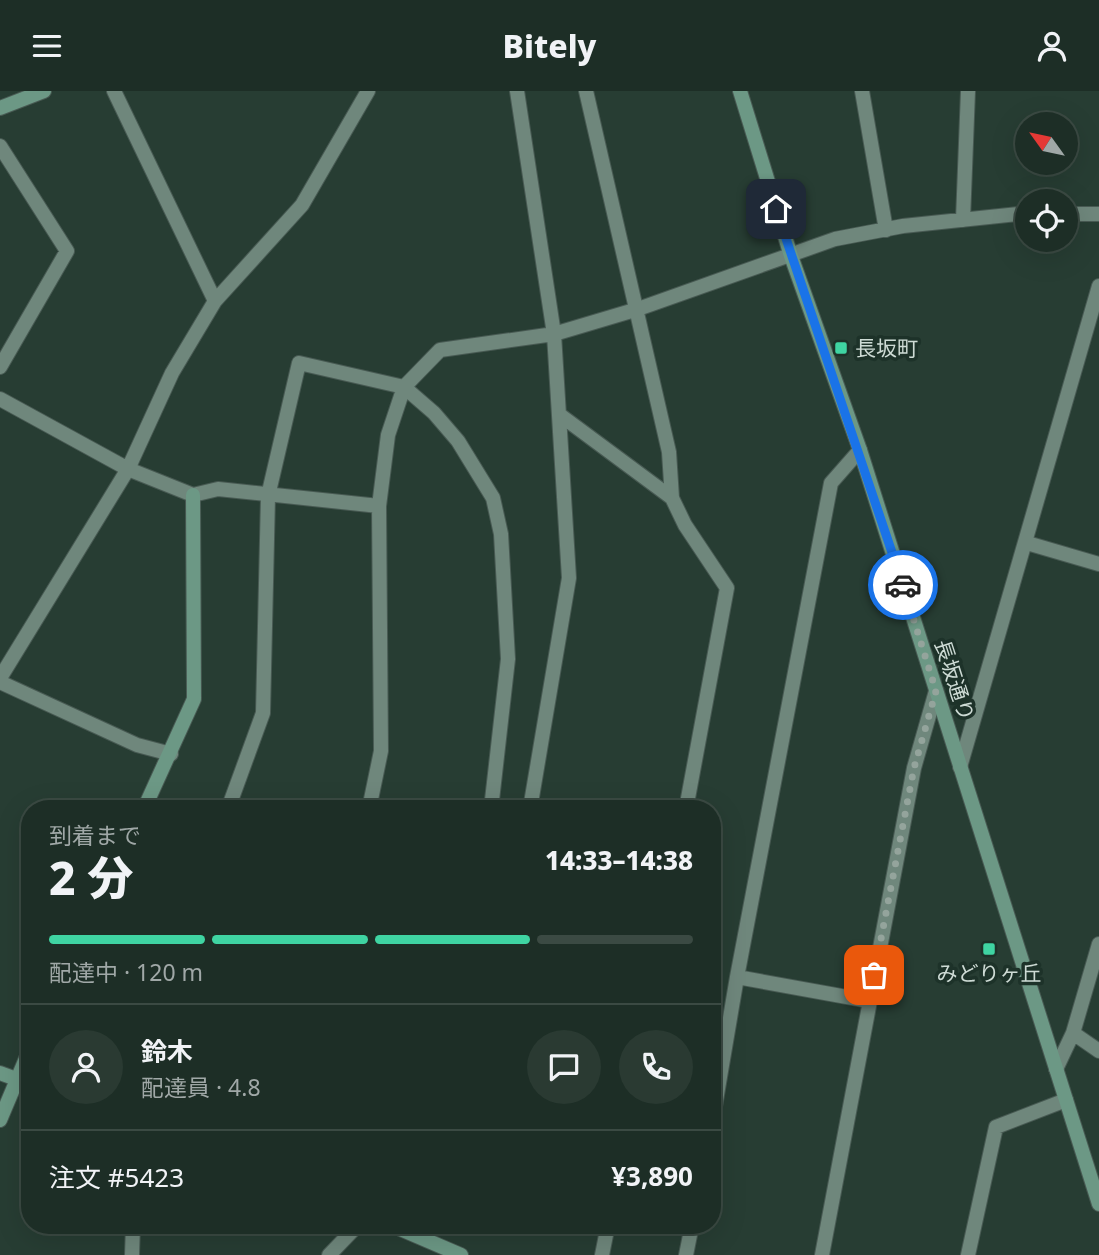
<!DOCTYPE html>
<html lang="ja">
<meta charset="utf-8">
<style>
:root{--surface:#1d2e26;--page:#2a3a32;--text:#f1f3f6;--muted:#a0a8a7;--line:#3b4a43;--accent:#3fd4a2}
body{margin:0;font-family:"Noto Sans","Noto Sans JP",sans-serif;background:var(--page);color:var(--text);height:100vh;display:flex;flex-direction:column;font-size:26px;white-space:nowrap}
*{box-sizing:border-box;margin:0}
p{font-size:23px;color:var(--muted)}
.icon{flex:none;width:38px;height:38px;fill:none;stroke:currentColor;stroke-width:2;stroke-linecap:round;stroke-linejoin:round}
.map{position:relative;flex:1;overflow:hidden}
.drawer{position:absolute;left:21px;top:709px;width:700px;height:434px;display:flex;flex-direction:column;background:var(--surface);border-radius:28px;box-shadow:0 7px 28px #0002,0 0 0 2px var(--line)}
.drawer>*{flex:none}
.needle{width:46px;rotate:303deg}
.controls{position:absolute;left:1015px;top:21px;display:grid;gap:14px}
.controls a{display:grid;place-items:center;width:63px;height:63px;border-radius:50%;background:var(--surface);box-shadow:0 7px 28px #0002,0 0 0 2px var(--line);font-size:35px}
.pin{position:absolute;display:grid;place-items:center;width:60px;height:60px;color:#fff;margin:-30px;border-radius:14px;box-shadow:0 4px 10px #0006}
.courier{position:absolute;display:grid;place-items:center;width:70px;height:70px;margin:-35px;border:5px solid #1a73e8;border-radius:50%;background:#fff;color:#222;box-shadow:0 2px 9px #0007}
.overview em{font-style:normal;font-weight:800}
.overview div{display:flex;flex-direction:column-reverse}
.overview{display:flex;align-items:center;justify-content:space-between;height:119px;padding:0 28px}
h1{font-size:46px;font-weight:800;line-height:52px}
.bar{display:grid;grid-template-columns:repeat(4,1fr);gap:10px 7px;align-content:center;height:84px;padding:0 28px}
.bar i{height:9px;border-radius:5px;background:var(--line)}
.bar .selected{background:var(--accent)}
.bar p{grid-column:span 4}
.line{display:flex;align-items:center;gap:18px;padding:0 28px;border-top:2px solid var(--line)}
.line div{flex:1}
.round{display:grid;place-items:center;flex:none;width:74px;height:74px;border-radius:37px;background:var(--page)}
header{display:flex;justify-content:space-between;align-items:center;height:91px;padding:0 28px;background:var(--surface);font-size:32px;font-weight:800}
.map>svg:first-child{display:block}
.lines{fill:none;stroke-linecap:round;stroke-linejoin:round}
.street-casing{stroke:#485a53;stroke-width:16}
.secondary-casing{stroke:#485a53;stroke-width:16}
.street{stroke:#6f877c;stroke-width:14}
.secondary{stroke:#6c9885;stroke-width:14}
.done{stroke:#94a49c;stroke-width:7;stroke-dasharray:0 12.6}
.route{stroke:#1a73e8;stroke-width:9}
.poi-dot{fill:#3fd4a2;stroke:#1d3229;stroke-width:2.5}
.labels{text-anchor:middle;dominant-baseline:central;stroke-width:7;stroke-linejoin:round;paint-order:stroke}
.poi-label{font-size:21px;fill:#cedbd5;stroke:#1d3229;text-anchor:start}
.street-label{font-size:21px;fill:#cedbd5;stroke:#1d3229}
</style>
<header><svg class="icon" aria-label="menu" viewBox="0 0 24 24"><path d="M4 6h16M4 12h16M4 18h16"/></svg>Bitely<svg class="icon" aria-label="person" viewBox="0 0 24 24"><circle cx="12" cy="8" r="4"/><path d="M4 21q1-7 8-7t8 7"/></svg></header>
<div class="map">
<svg width="1099" height="1164" viewBox="0 0 1099 1164">
<rect width="100%" height="100%" fill="#273d33"/>
<g class="lines">
<defs>
<path id="street" d="M114,0L215,210
M517,0L554,243L569,487L530,718
M586,0L669,361L672,407L685,434L727,497L686,718
M862,0L886,139
M0,55L67,160L0,276
M1066,123H1099
M963,129L968,0
M0,308L128,378L193,404L218,398L379,415
M560,324L672,407
M1027,452L1099,473
M0,587L128,378L172,282L215,210L302,114L368,0
M0,591L137,654L171,663
M960,676L1099,195
M228,718L263,622L268,405L299,272L404,296L434,322L458,350L493,407L501,443L508,568L491,718
M369,718L381,660L379,415L388,344L404,296L440,259L554,243L638,218L835,148L903,135L1027,122
M737,886L869,910
M1073,942L1099,960
M1056,978L1073,942L1099,853
M712,1033L737,886L831,392L860,359
M132,1164L133,1134
M329,1164L358,1134
M602,1164L608,1134
M686,1164L692,1134
M822,1164L914,677L936,600
M968,1164L996,1036L1066,1009"/>
<path id="secondary" d="M740,0L791,165L860,359L1099,1113
M0,17L44,0
M144,718L194,608L193,404
M0,982L30,993
M0,1029L30,958
M391,1134L461,1164"/>
</defs>
<use href="#street" class="street-casing"/>
<use href="#secondary" class="secondary-casing"/>
<use href="#street" class="street"/>
<use href="#secondary" class="secondary"/>
</g>
<g class="lines">
<path class="done" d="M874,884L914,677L936,600L903,494"/>
<path class="route" d="M776,118L903,494"/>
</g>
<g class="poi-dot">
<rect x="834" y="250" width="14" height="14" rx="3.5"/>
<rect x="982" y="851" width="14" height="14" rx="3.5"/>
</g>
<g class="labels">
<g class="poi-label">
<text x="855" y="257">長坂町</text>
<text x="989" y="882" text-anchor="middle">みどりヶ丘</text>
</g>
<g class="street-label">
<text transform="translate(955 589) rotate(72)">長坂通り</text>
</g>
</g>
</svg>
<div class="controls">
<a><svg class="needle" viewBox="-14 -14 28 28"><path d="M0-13l5 13h-10z" fill="#e53935"/><path d="M0 13l5-13h-10z" fill="#a0a8a7"/></svg></a>
<a><svg class="icon" aria-label="locate" viewBox="0 0 24 24"><circle cx="12" cy="12" r="6"/><path d="M12 2v4M12 18v4M2 12h4M18 12h4"/></svg></a>
</div>
<div class="pin" style="left:874px;top:884px;background:#ea580c"><svg class="icon" aria-label="bag" viewBox="0 0 24 24"><path d="M5 8h14l-1 12H6zM9 8a3 3 0 0 1 6 0"/></svg></div>
<div class="pin" style="left:776px;top:118px;background:#1f2937"><svg class="icon" aria-label="home" viewBox="0 0 24 24"><path d="M3 11l9-7 9 7M6 9v11h12V9"/></svg></div>
<div class="courier" style="left:903px;top:494px"><svg class="icon" aria-label="car" viewBox="0 0 24 24"><path d="M5 17H2v-5l4-1 3-4h7l3 4 3 1v5h-3M9 17h6M6 11h13"/><circle cx="7" cy="17" r="2"/><circle cx="17" cy="17" r="2"/></svg></div>
<section class="drawer">
<div class="overview"><div><h1>2 分</h1><p>到着まで</p></div><em>14:33–14:38</em></div>
<div class="bar"><i class="selected"></i><i class="selected"></i><i class="selected"></i><i></i><p>配達中 · 120 m</p></div>
<div class="line" style="height:126px"><a class="round"><svg class="icon" aria-label="person" viewBox="0 0 24 24"><circle cx="12" cy="8" r="4"/><path d="M4 21q1-7 8-7t8 7"/></svg></a><div><b>鈴木</b><p>配達員 · 4.8</p></div><a class="round"><svg class="icon" aria-label="chat" viewBox="0 0 24 24"><path d="M4 5h16v11H9l-5 4z"/></svg></a><a class="round"><svg class="icon" aria-label="phone" viewBox="0 0 24 24"><path d="M5 4h4l2 5-3 2q2 4 5 5l2-3 5 2v4C11 20 4 13 5 4z"/></svg></a></div>
<div class="line" style="height:91px"><div>注文 #5423</div><b>¥3,890</b></div>
</section>
</div>
